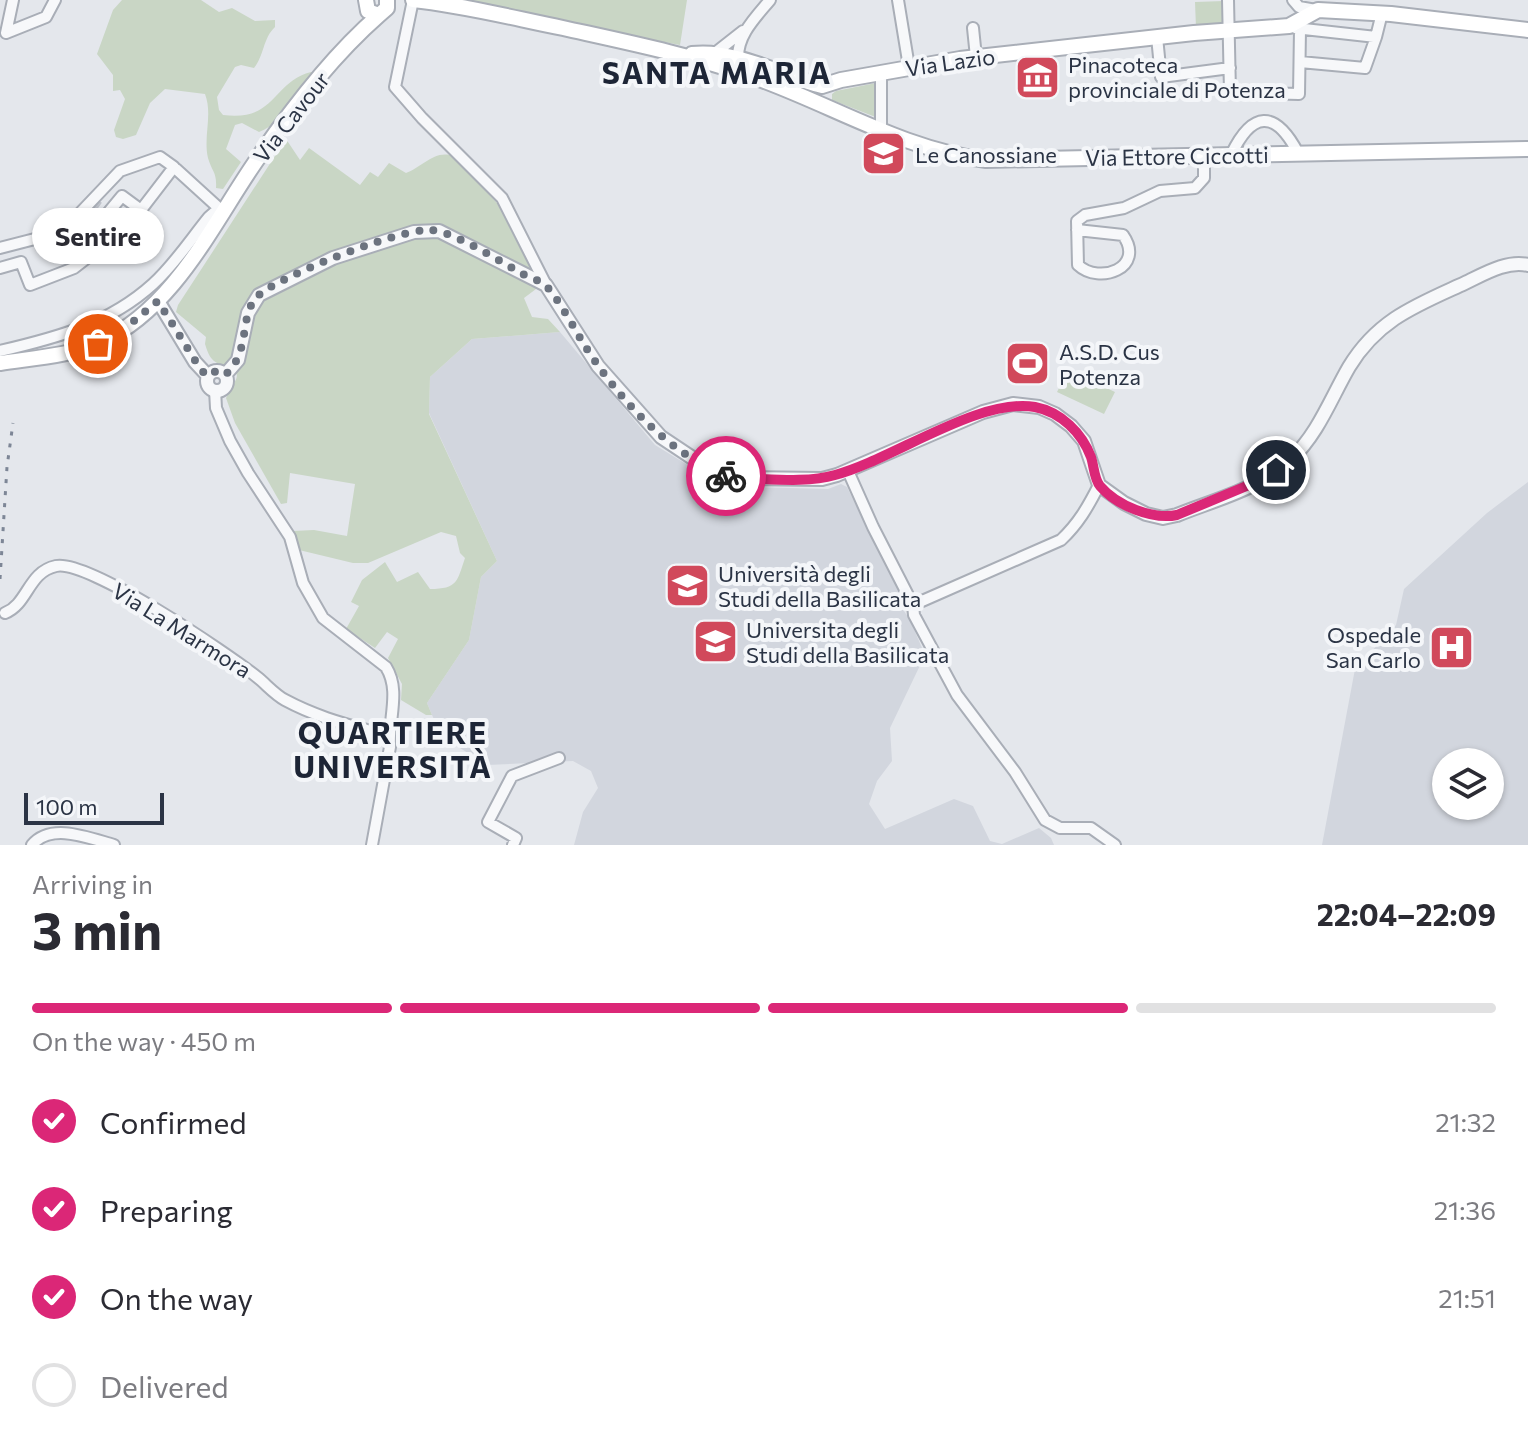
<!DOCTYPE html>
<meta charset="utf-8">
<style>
:root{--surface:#fff;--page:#f2f2f3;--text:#2b2b33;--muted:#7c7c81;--line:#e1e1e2;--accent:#db2777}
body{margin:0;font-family:Commissioner,sans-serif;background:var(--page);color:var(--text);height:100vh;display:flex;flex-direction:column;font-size:30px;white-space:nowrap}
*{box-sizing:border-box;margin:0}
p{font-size:26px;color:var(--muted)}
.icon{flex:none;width:44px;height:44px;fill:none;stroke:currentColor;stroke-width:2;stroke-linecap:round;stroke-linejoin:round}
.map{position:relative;height:845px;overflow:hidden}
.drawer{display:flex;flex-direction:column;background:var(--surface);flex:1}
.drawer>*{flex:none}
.fabs{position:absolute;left:1432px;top:748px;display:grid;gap:16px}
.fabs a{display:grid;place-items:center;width:72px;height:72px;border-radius:50%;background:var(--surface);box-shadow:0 2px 6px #0004;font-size:40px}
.scale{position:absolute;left:24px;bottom:20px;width:140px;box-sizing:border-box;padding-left:8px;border:4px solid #2b3445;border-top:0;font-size:22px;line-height:28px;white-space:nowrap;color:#2b3445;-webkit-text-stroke:6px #f4f6f9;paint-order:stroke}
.pin{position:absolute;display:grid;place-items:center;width:68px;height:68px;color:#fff;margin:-34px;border:4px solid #fff;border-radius:50%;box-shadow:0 2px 8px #0007}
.courier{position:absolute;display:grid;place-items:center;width:80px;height:80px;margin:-40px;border:6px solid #db2777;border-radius:50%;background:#fff;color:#222;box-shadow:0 2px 10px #0007}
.bubble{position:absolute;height:56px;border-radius:28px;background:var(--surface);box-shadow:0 2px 6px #0004;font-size:26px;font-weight:700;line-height:56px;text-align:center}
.headline em{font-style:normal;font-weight:700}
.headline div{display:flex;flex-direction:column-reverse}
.headline{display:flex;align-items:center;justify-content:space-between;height:136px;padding:0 32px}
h1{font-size:52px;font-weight:700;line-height:60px}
.bar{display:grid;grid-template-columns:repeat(4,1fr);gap:12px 8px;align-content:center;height:96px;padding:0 32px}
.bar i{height:10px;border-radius:6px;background:var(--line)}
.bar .selected{background:var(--accent)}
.bar p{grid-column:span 4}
ol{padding:0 32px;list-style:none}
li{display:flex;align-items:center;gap:24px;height:88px}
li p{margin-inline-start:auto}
li .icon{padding:8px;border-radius:50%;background:var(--accent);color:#fff;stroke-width:4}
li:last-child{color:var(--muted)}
li i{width:44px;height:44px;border:4px solid var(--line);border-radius:50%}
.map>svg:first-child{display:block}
.built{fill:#d2d6de;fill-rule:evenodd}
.green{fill:#c9d6c5}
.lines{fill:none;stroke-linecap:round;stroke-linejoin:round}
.minor-tunnel{stroke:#bfc3cb;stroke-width:10;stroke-dasharray:10 5;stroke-linecap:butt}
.minor-casing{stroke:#a9aeb7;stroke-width:14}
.tertiary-casing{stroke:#a9aeb7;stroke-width:16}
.secondary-casing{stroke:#a9aeb7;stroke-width:18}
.minor{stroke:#f7f8fa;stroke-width:10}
.tertiary{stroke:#f7f8fa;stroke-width:12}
.secondary{stroke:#fff;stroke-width:14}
.rail{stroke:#7d8696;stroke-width:3;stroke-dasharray:4 8;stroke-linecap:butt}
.done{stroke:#6c737f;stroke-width:8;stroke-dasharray:0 14.4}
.route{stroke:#db2777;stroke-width:10}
.labels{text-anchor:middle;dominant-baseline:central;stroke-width:8;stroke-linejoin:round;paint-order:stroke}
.street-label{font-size:22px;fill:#2b3445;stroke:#f4f6f9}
.poi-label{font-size:22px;fill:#2b3445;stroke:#f4f6f9;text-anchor:start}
.district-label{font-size:30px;font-weight:bold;letter-spacing:2px;fill:#1d2536;stroke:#f4f6f9}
</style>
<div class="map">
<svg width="1528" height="845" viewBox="0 0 1528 845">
<rect width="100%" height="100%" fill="#e4e7ec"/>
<path class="built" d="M560,332L655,445L722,486L828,489L841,484L847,487L900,594V605L910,620L925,655L890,728L892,761L877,781L869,804L885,829L954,799L973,806L990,841L1002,844L1039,828L1051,838L1054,845H574L583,812L598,788L591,771L573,761L487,765L441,736L427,703L469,640L481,577L497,561L429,413L430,377L472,339Z
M1528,482V845H1322L1355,669L1396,625L1404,589L1487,513ZM1490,762V806H1446V762Z"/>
<path class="green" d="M122,0H201L219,12L232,8L255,21L275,20V27C263,38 264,56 254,68L241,65L235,67L217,97L219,110L223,115C276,122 272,82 311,72L316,75C300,95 284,122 259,132L242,123L235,125L226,149L241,162L223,189L216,188C217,172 212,172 208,158C203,136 213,115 205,94L165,89L150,103L136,135L123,139L116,137L114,130L125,99L120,90L113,91V75L97,54L113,10Z
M444,0H687L680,45Z
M1224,1L1225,26L1196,28L1195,2Z
M876,83L878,118L832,100V94L836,91Z
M286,139L300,160L309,148L360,185L370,172L378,177L389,163L406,173C421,168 435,149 453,156L497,203L534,275L536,289L524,298L532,317L548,319L560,332L472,339L430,377L429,414L497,561L481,577L469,640L427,703L432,715H426L401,700L402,684L388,658L398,639L387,632L375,648L346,629L359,606L351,602L362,580L385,562L397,582L418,572L430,589C458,589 457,581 465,558L460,553L456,536L441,532L368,563H353L299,550L293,531L314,530L347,536L355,484L290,473L287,503L281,504L235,423L226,398C245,365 238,377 214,361C209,357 207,350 205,344L206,337L176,312L178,305Z
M1068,370L1115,392L1104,414L1057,392Z"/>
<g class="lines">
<path class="minor-tunnel" d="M70,228L86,216L100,197"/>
<defs>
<path id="minor" d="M13,0L6,33L46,17L55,0
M413,0L395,87L422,118L502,198L546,285
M898,0L909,67
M1228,0L1230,92L1299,94L1300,30
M1293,0L1299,7L1316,10
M973,28L976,57
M1295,28L1376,37L1382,13
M1157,37L1161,77L1230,68
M715,53L743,31
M738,59C737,35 756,17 770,0
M1300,62L1365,68L1376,37
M881,72V129
M1231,155C1252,111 1275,109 1298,153
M176,169L221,210
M1077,230L1123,235C1146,268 1099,285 1078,265L1077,221L1085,215L1124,208L1160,191L1195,188L1204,178V156
M0,248L62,232L120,171L160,157L174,167L141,210L122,196L98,225L114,237L74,268L30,285L21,262L0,268
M0,351C56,338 109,324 153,284C174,265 191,239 209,217L217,210L226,209
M215,390L216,408L230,441L248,473L290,537L303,583L323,618L386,667C401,691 388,719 390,747L372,845
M848,471L873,527L913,605L1061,540C1078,524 1088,507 1099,485
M913,605L914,615L957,695L1015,772L1045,820L1060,828H1091L1115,845
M5,613C28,604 28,572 56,566C88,559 227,653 257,677C266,684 274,694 285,700C313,715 340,723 371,731
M32,845C51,822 89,838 114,845
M513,845L516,838L488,822L512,776L559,758"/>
<path id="tertiary" d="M158,301L195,362L208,376
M207 381a10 10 0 1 1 20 0a10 10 0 1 1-20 0Z
M225,375L238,360L248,313L259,295L333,258L414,232L439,231L546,285L598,366L661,437L709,469L732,478L822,479L837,475L983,412L1013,404L1039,407L1055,414L1071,426L1084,441L1099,485L1124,503L1146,514L1163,518L1177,515C1214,500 1262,488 1291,459C1318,434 1331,398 1349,367C1378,319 1417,305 1465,283C1484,274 1507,260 1528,265"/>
<path id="secondary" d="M366,0L368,11L379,15L387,8V0
M413,0C463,5 513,18 563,28C626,42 690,55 751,76C829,103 903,150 986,160L1528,149
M692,54C735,49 780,75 822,86
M822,86L841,80L960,59L1194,33L1289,26L1318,10L1391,14L1528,30
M0,363C32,358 71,356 101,342C174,308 211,227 254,164C289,112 331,57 379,15"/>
</defs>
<use href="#minor" class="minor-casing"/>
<use href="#tertiary" class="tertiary-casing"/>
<use href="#secondary" class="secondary-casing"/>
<use href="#minor" class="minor"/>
<use href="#tertiary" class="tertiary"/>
<use href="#secondary" class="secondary"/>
<path class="rail" d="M0,579L7,467L13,423"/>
</g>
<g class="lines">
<path class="done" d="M98,344L119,333L158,301L201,370L208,376L216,371L225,375C253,350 237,313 260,294C285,274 399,229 430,230C452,230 502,263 523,274C530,278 539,280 545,285C556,294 576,332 585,346C618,398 668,453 726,476"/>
<path class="route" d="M726,476L732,478C765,478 804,484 835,475C892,460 979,397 1035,407C1061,412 1082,433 1091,457C1094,466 1094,479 1100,486C1117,506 1153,520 1177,515L1261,480L1276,470"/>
</g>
<defs>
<symbol id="museum-square" viewBox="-11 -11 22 22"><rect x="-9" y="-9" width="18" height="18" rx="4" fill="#d1495b" stroke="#f4f6f9"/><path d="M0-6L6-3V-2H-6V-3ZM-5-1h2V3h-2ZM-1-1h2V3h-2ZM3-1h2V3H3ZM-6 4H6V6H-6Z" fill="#fff"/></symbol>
<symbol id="school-square" viewBox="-11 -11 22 22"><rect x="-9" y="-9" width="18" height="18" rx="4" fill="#d1495b" stroke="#f4f6f9"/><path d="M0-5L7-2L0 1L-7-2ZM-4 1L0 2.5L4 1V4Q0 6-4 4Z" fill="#fff"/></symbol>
<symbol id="stadium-square" viewBox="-11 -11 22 22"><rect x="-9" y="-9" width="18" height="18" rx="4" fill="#d1495b" stroke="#f4f6f9"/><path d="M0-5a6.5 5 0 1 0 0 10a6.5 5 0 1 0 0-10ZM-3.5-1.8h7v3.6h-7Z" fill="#fff"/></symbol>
<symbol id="university-square" viewBox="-11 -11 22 22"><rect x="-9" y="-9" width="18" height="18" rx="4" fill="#d1495b" stroke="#f4f6f9"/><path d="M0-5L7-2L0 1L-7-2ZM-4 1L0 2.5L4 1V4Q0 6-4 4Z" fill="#fff"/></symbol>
<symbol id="hospital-square" viewBox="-11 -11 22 22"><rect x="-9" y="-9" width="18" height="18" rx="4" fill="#d1495b" stroke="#f4f6f9"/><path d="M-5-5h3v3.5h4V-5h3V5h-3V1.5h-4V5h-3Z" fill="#fff"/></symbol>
</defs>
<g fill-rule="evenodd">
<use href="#museum-square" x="1012" y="52" width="51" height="51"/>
<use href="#school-square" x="858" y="128" width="51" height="51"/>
<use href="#stadium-square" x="1002" y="338" width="51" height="51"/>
<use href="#university-square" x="662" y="560" width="51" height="51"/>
<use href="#university-square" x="690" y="616" width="51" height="51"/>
<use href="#hospital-square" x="1426" y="622" width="51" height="51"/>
</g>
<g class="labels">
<g class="street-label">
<text transform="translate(950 62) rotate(-8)">Via Lazio</text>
<text transform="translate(291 117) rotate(-52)">Via Cavour</text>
<text transform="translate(1177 156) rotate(-1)">Via Ettore Ciccotti</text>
<text transform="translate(182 630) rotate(32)">Via La Marmora</text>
</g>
<g class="poi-label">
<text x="1068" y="64">Pinacoteca<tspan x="1068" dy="25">provinciale di Potenza</tspan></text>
<text x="915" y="154">Le Canossiane</text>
<text x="1059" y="351">A.S.D. Cus<tspan x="1059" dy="25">Potenza</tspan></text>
<text x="718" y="573">Università degli<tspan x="718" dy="25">Studi della Basilicata</tspan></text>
<text x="746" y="629">Universita degli<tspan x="746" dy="25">Studi della Basilicata</tspan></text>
<text x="1421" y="634" text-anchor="end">Ospedale<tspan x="1421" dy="25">San Carlo</tspan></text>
</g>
<g class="district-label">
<text x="717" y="71">SANTA MARIA</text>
<text x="393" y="731">QUARTIERE<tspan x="393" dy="34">UNIVERSITÀ</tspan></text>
</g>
</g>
</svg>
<div class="fabs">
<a><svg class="icon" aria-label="layers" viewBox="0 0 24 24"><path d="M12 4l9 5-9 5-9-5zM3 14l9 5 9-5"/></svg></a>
</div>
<div class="scale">100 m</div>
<div class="pin" style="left:98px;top:344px;background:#ea580c"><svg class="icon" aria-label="bag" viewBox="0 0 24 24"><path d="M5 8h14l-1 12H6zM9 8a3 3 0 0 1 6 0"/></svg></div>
<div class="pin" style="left:1276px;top:470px;background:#1f2937"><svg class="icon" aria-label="home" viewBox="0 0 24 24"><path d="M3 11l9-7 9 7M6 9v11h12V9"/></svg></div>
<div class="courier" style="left:726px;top:476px"><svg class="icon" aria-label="bike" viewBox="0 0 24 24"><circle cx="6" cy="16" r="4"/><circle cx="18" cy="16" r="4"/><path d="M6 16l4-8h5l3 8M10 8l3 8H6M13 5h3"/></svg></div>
<div class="bubble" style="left:32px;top:208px;width:132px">Sentire</div>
</div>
<section class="drawer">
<div class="headline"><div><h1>3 min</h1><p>Arriving in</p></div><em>22:04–22:09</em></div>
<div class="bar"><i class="selected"></i><i class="selected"></i><i class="selected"></i><i></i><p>On the way · 450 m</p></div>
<ol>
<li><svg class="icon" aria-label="check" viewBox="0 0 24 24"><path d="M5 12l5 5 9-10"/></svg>Confirmed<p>21:32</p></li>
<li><svg class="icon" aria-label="check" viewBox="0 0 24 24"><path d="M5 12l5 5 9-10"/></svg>Preparing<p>21:36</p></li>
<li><svg class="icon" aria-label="check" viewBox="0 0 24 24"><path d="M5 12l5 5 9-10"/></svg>On the way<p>21:51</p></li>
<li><i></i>Delivered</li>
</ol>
</section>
